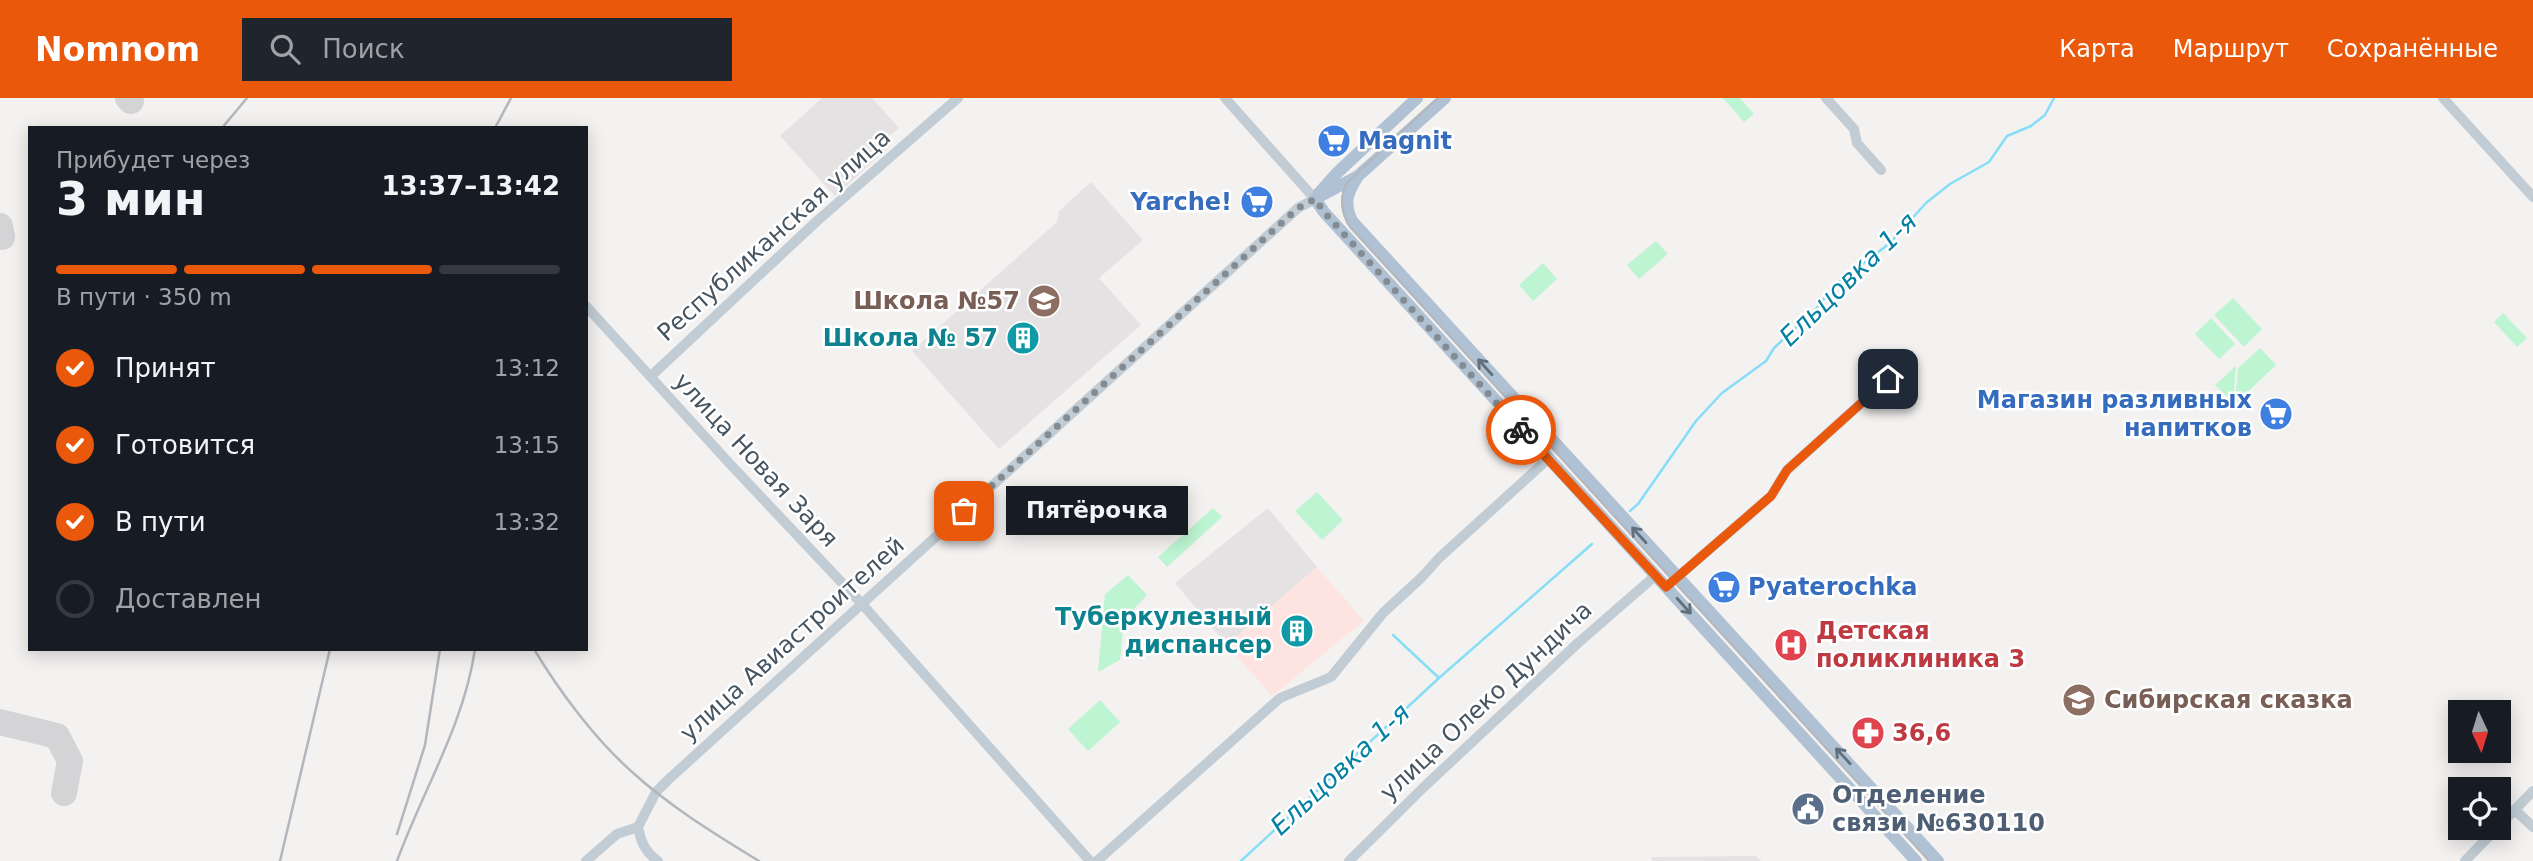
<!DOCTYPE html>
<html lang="ru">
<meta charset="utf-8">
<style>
:root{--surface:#171b24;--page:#20242c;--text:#f1f3f6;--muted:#9ea1a6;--line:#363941;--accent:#ea580c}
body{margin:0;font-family:"DejaVu Sans",sans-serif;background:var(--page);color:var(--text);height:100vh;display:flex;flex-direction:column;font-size:26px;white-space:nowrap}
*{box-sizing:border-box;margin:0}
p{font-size:23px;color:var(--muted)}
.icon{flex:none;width:38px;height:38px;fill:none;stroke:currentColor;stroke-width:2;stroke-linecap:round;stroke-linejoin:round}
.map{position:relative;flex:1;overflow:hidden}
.panel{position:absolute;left:28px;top:28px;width:560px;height:525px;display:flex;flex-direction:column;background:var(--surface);border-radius:0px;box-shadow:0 4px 18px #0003}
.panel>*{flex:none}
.needle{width:46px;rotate:176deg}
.controls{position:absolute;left:2448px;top:602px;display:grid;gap:14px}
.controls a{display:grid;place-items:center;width:63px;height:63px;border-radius:0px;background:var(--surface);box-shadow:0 4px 18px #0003;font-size:35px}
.pin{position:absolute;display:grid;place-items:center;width:60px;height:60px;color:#fff;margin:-30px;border-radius:14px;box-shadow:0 4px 10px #0006}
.courier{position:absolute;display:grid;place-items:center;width:70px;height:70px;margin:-35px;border:5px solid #ea580c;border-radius:50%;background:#fff;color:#222;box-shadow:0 2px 9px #0007}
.bubble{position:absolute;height:49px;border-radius:0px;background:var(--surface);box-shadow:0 4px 18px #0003;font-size:23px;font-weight:800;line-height:49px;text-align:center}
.head em{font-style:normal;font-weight:800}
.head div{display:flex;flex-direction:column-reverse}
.head{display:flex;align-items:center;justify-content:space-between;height:119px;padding:0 28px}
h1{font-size:46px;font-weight:800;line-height:52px}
.bar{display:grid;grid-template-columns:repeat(4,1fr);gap:10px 7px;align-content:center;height:84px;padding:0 28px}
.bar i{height:9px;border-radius:5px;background:var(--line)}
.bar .on{background:var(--accent)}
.bar p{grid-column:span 4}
ol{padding:0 28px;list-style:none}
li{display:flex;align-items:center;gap:21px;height:77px}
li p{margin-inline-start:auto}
li .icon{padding:7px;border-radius:50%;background:var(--accent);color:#fff;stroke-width:4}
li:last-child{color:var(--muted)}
li i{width:38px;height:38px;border:4px solid var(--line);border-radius:50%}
header{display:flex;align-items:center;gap:42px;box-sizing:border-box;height:98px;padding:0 35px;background:var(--accent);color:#fff}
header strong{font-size:33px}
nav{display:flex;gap:38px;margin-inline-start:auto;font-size:24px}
.search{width:490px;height:63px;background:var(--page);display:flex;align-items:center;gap:18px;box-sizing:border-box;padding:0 24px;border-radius:0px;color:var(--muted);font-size:26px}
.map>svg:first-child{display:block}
.education{fill:#e5e2e3}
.medical{fill:#fee4e1}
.green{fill:#bdf4d2}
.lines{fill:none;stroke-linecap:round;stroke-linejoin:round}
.stream{stroke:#86def6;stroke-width:2.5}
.taxiway{stroke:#d4d4d6;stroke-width:26}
.minor{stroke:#c1ccd4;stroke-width:10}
.major{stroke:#afc1d2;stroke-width:12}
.tram{stroke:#b3b6bc;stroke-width:2}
.rail{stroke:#b3b6bc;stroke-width:2.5}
.oneway{stroke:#61707d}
.done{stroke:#848c93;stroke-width:7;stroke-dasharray:0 12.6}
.route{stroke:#ea580c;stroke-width:9}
.labels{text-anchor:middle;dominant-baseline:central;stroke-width:5;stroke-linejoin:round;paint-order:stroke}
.shop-label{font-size:24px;font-weight:bold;fill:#366cbe;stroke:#fff;text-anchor:start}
.street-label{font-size:24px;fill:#475561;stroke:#fff}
.education-label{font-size:24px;font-weight:bold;fill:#785e54;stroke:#fff;text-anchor:end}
.culture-label{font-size:24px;font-weight:bold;fill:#0d838f;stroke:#fff;text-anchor:end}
.health-label{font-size:24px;font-weight:bold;fill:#be3a42;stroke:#fff;text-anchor:start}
.service-label{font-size:24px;font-weight:bold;fill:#4e5e75;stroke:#fff;text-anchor:start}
.water-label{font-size:26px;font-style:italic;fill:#0380a2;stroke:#fff}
</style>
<header>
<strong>Nomnom</strong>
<div class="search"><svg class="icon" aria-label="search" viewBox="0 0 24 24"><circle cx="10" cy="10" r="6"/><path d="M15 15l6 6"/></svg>Поиск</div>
<nav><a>Карта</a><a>Маршрут</a><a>Сохранённые</a></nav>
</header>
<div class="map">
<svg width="2533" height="763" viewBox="0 0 2533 763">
<rect width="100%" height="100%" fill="#f4f1f1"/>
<path class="education" d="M822,0H872L899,30L885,41L890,48L835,98L780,38Z
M1091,84L1143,142L1099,180L1141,227L999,351L912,253L1057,124L1059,113Z
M1268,410L1317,469L1227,547L1175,485Z
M1756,758L1761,763H1652L1651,759Z"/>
<path class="medical" d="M1317,469L1364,523L1272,598L1227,547Z"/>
<path class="green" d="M1723,0H1740L1754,16L1744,24Z
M1656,143L1668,156L1639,181L1627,167Z
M1543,165L1557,181L1533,203L1519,187Z
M2233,200L2262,231L2244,249L2214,217Z
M2503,215L2527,240L2517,249L2494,224Z
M2211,220L2235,246L2219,261L2195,236Z
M2260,250L2276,267L2235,306L2238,270Z
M2236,268L2233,305L2215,287Z
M1317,394L1343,422L1322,442L1295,413Z
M1213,410L1222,419L1167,469L1158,459Z
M1128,477L1147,497L1124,522L1120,562L1098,574L1105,496Z
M1100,602L1120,624L1088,653L1068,631Z"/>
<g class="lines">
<path class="stream" d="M1630,413L1638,406L1696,323L1722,295L1766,263L1774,250L1816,211L1834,188L1890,145L1926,105L1950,86L1989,64L2007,38L2031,28L2045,17L2054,0
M1393,537L1439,580L1592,446
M1241,763L1439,580"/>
<path class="taxiway" d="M128,0L131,3
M0,128L2,139
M0,624L57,638L70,663L64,695"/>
<path class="minor" d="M1826,0L1854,31L1857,45L1881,72
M2443,0L2533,99
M586,208L730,366L862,506L1090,763
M651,278L817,123L958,0
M1666,489L1771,398L1787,372L1888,281
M2515,712L2533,729
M2499,728L2533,693
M638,729C641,744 645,754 658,763
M586,763L617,736L638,729L656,694L669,681L1298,110L1315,101L1225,0
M1097,763L1280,600L1331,579L1383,515L1422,479L1439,460L1548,361
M1349,763L1426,687L1578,545L1655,478
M2465,763L2497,730"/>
<path class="major" d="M1358,78C1348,94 1343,104 1352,123L1938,763
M1319,95L1337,75L1417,0
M1315,101L1324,114L1916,763
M1315,101L1358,78L1445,0"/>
<path class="tram" d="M1438,0L1347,85C1339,99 1341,115 1350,129L1929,763"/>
<path class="rail" d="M222,30L247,0
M495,30L511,0
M534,551C559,593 595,641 631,673C669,708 715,736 759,763
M397,736L425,647L440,551
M280,763L330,551
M397,763C423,692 464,627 475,551"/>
</g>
<defs><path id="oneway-shaft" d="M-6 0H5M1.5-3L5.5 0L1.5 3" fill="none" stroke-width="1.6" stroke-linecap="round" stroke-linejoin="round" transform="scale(1.75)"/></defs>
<g class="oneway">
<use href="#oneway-shaft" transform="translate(1485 269) rotate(-132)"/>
<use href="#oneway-shaft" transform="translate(1639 437) rotate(-132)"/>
<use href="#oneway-shaft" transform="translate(1684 508) rotate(48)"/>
<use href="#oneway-shaft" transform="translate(1843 658) rotate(-133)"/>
</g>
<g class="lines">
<path class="done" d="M964,413L1298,110L1315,101L1324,114L1521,332"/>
<path class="route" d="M1521,332L1666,489L1771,398L1787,372L1888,281"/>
</g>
<defs>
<symbol id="supermarket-disc" viewBox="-11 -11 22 22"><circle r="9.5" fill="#3f7fe0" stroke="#fff"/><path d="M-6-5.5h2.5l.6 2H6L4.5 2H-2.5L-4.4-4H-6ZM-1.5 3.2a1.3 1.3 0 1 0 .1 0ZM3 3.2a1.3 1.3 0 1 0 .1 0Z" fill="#fff"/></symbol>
<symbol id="school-disc" viewBox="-11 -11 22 22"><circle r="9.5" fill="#8d6e63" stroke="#fff"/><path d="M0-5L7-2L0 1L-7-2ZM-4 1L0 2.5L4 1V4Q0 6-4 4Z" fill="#fff"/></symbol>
<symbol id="building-disc" viewBox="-11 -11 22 22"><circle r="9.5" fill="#0f9aa8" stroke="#fff"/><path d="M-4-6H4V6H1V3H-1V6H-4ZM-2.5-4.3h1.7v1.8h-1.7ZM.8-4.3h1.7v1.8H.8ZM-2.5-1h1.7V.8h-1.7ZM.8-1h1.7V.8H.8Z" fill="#fff"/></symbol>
<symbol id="hospital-disc" viewBox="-11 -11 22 22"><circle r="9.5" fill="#e0444e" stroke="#fff"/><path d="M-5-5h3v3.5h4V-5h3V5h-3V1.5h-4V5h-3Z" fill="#fff"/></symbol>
<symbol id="pharmacy-disc" viewBox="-11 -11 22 22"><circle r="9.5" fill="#e0444e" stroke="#fff"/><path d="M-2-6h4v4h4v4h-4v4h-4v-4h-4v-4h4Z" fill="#fff"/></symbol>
<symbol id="civic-disc" viewBox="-11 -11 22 22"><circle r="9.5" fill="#5c6f8a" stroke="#fff"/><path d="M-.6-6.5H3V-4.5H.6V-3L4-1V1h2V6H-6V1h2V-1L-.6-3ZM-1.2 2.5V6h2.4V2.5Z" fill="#fff"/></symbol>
</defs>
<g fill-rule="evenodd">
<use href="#supermarket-disc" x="1315" y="24" width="38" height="38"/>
<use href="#supermarket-disc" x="1238" y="85" width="38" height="38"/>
<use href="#school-disc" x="1025" y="184" width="38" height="38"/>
<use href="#building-disc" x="1004" y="221" width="38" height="38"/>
<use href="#supermarket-disc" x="2257" y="297" width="38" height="38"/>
<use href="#supermarket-disc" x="1705" y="470" width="38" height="38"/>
<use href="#building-disc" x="1278" y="514" width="38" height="38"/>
<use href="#hospital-disc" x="1772" y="528" width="38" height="38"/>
<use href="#school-disc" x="2060" y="583" width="38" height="38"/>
<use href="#pharmacy-disc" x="1849" y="616" width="38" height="38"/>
<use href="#civic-disc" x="1789" y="692" width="38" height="38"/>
</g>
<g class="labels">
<g class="shop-label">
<text x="1358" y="43">Magnit</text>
<text x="1232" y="104" text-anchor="end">Yarche!</text>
<text x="2252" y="302" text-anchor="end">Магазин разливных<tspan x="2252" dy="28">напитков</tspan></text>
<text x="1748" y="489">Pyaterochka</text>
</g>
<g class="street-label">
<text transform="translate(774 137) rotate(-42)">Республиканская улица</text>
<text transform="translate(756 362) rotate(47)">улица Новая Заря</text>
<text transform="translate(792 541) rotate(-42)">улица Авиастроителей</text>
<text transform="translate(1486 603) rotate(-43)">улица Олеко Дундича</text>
</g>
<g class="education-label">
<text x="1020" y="203">Школа №57</text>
<text x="2104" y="602" text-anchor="start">Сибирская сказка</text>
</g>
<g class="culture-label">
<text x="998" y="240">Школа № 57</text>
<text x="1272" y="519">Туберкулезный<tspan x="1272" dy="28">диспансер</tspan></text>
</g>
<g class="health-label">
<text x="1816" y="533">Детская<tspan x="1816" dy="28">поликлиника 3</tspan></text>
<text x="1892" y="635">36,6</text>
</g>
<g class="service-label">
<text x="1832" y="697">Отделение<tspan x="1832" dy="28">связи №630110</tspan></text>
</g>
<g class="water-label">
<text transform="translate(1848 181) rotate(-44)">Ельцовка 1-я</text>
<text transform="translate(1340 671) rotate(-43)">Ельцовка 1-я</text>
</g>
</g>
</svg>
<div class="controls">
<a><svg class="needle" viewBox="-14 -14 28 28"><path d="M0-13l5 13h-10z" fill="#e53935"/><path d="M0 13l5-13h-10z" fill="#9ea1a6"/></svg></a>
<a><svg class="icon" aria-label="locate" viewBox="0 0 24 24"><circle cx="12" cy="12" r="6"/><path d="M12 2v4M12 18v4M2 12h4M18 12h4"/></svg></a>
</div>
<div class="pin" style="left:964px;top:413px;background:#ea580c"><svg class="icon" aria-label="bag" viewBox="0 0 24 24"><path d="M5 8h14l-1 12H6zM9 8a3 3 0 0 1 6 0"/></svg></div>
<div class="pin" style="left:1888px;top:281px;background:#1f2937"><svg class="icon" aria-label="home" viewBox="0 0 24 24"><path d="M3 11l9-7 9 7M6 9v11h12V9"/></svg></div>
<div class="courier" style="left:1521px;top:332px"><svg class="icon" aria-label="bike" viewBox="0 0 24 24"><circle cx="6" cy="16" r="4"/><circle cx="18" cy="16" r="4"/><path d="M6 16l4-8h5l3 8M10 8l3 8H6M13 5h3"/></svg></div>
<div class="bubble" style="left:1006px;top:388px;width:182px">Пятёрочка</div>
<section class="panel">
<div class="head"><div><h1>3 мин</h1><p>Прибудет через</p></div><em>13:37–13:42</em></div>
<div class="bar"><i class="on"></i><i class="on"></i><i class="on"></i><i></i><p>В пути · 350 m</p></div>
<ol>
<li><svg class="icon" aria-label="check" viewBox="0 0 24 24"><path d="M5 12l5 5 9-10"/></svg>Принят<p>13:12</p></li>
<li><svg class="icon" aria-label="check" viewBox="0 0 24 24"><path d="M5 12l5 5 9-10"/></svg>Готовится<p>13:15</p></li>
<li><svg class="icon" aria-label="check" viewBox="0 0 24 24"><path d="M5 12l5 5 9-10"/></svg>В пути<p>13:32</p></li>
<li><i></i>Доставлен</li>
</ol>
</section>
</div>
